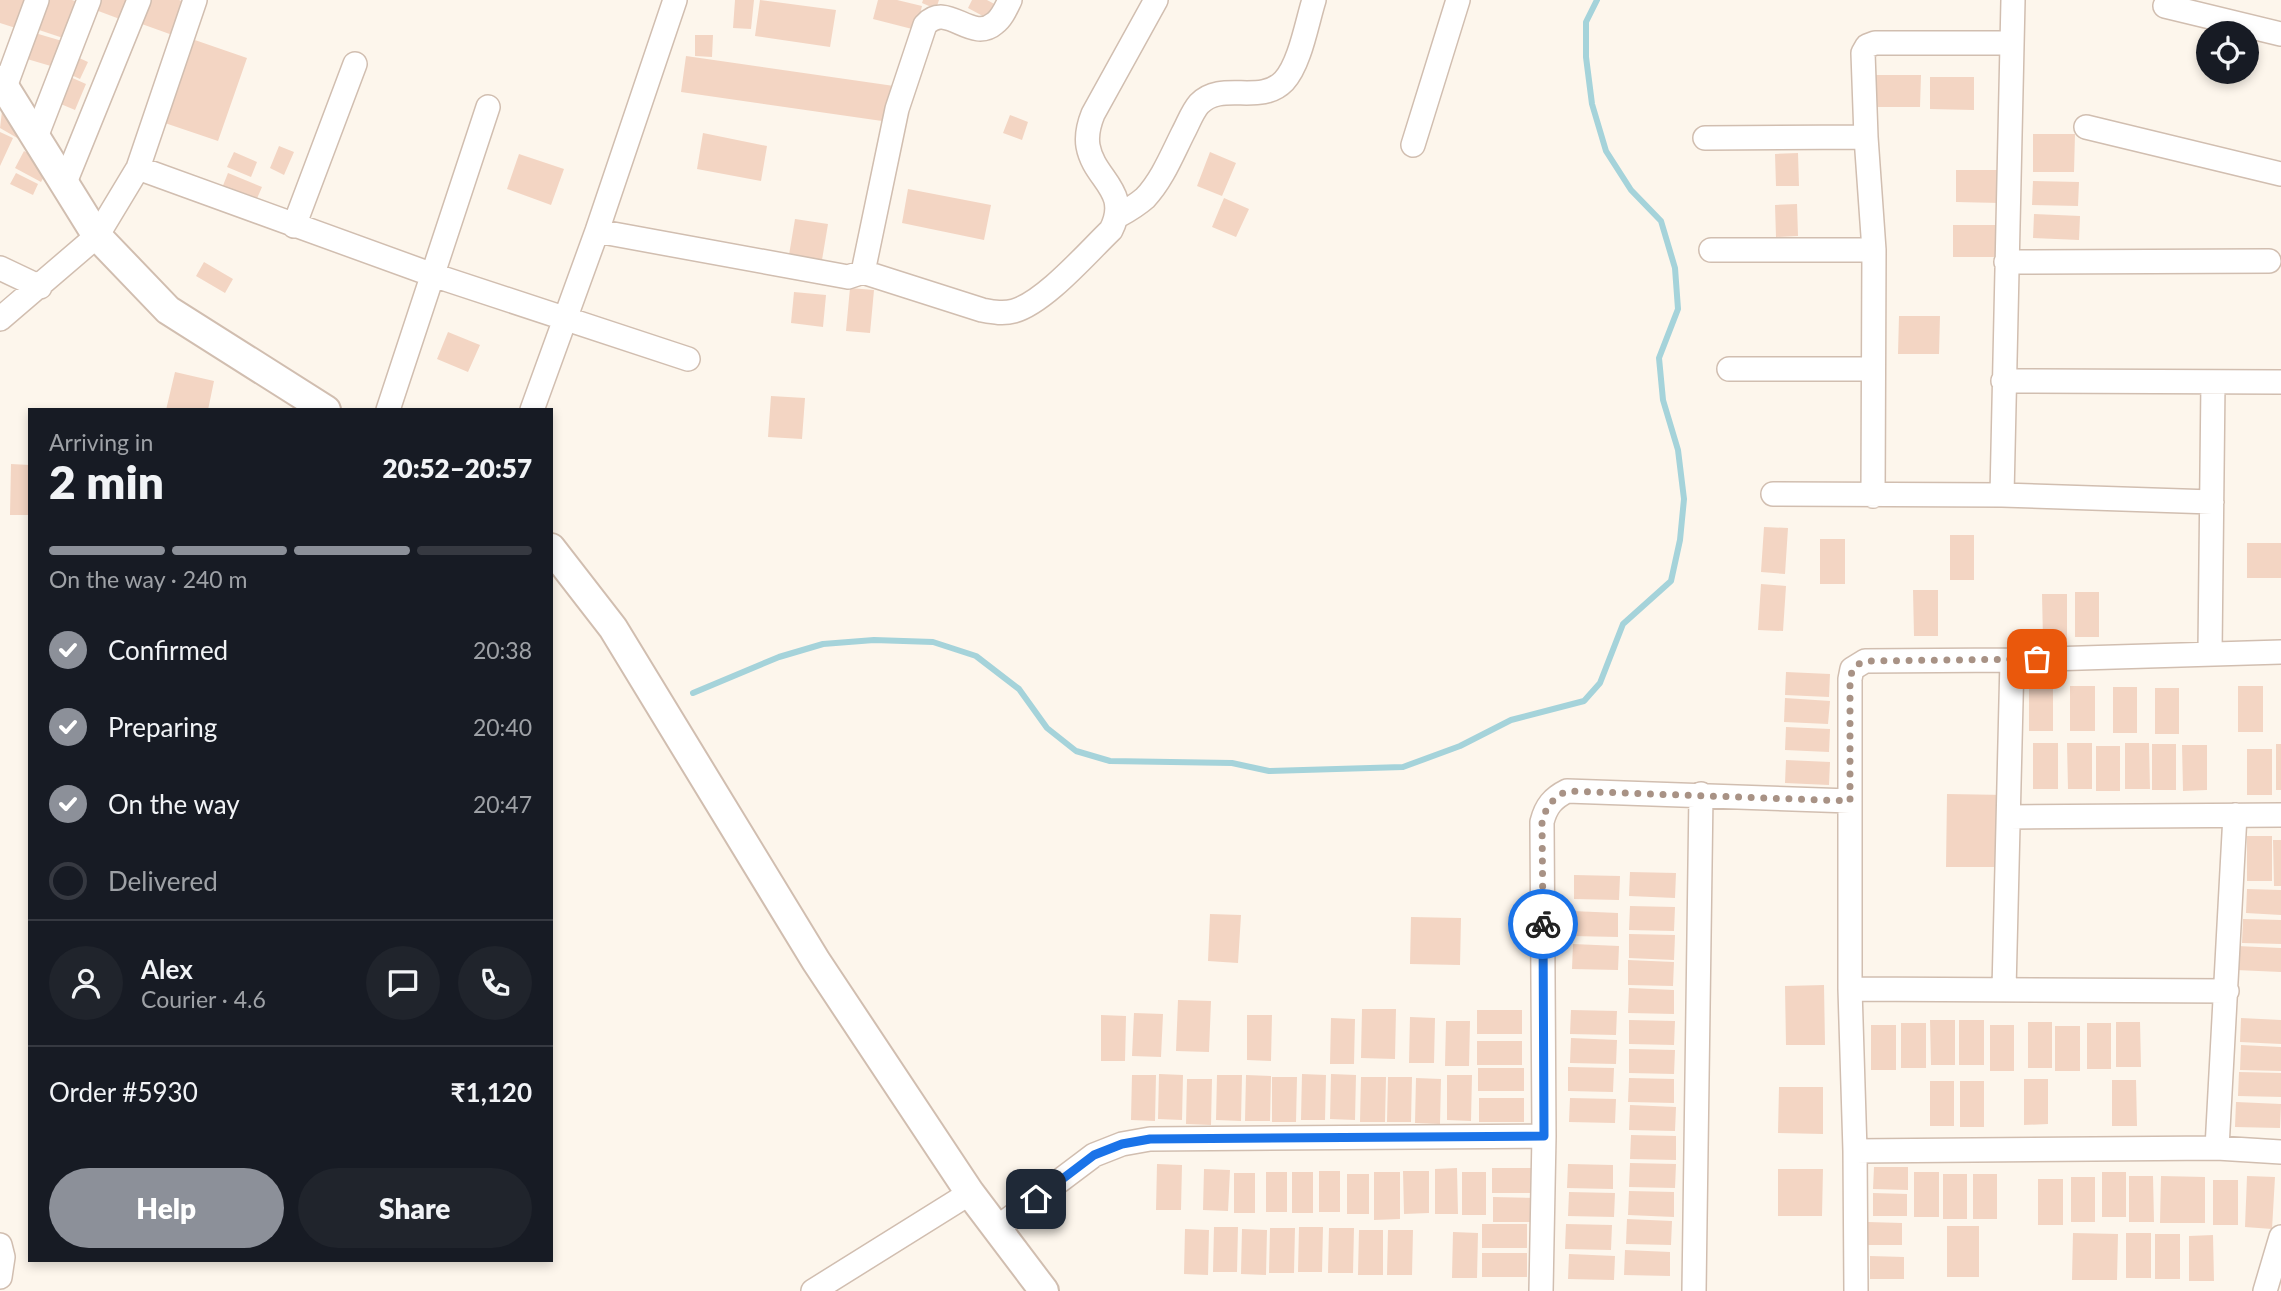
<!DOCTYPE html>
<meta charset="utf-8">
<style>
:root{--surface:#171b24;--page:#20242c;--text:#f1f3f6;--muted:#9ea1a6;--line:#363941;--accent:#8c9099}
body{margin:0;font-family:Lato,sans-serif;background:var(--page);color:var(--text);height:100vh;display:flex;flex-direction:column;font-size:26px;white-space:nowrap}
*{box-sizing:border-box;margin:0}
p{font-size:23px;color:var(--muted)}
.icon{flex:none;width:38px;height:38px;fill:none;stroke:currentColor;stroke-width:2;stroke-linecap:round;stroke-linejoin:round}
.map{position:relative;flex:1;overflow:hidden}
.details{position:absolute;left:28px;top:408px;width:525px;height:854px;display:flex;flex-direction:column;background:var(--surface);border-radius:0px;box-shadow:0 4px 10px #0003}
.details>*{flex:none}
.buttons{position:absolute;left:2196px;top:21px;display:grid;gap:14px}
.buttons a{display:grid;place-items:center;width:63px;height:63px;border-radius:50%;background:var(--surface);box-shadow:0 4px 10px #0003;font-size:35px}
.pin{position:absolute;display:grid;place-items:center;width:60px;height:60px;color:#fff;margin:-30px;border-radius:14px;box-shadow:0 4px 10px #0006}
.courier{position:absolute;display:grid;place-items:center;width:70px;height:70px;margin:-35px;border:5px solid #1a73e8;border-radius:50%;background:#fff;color:#222;box-shadow:0 2px 9px #0007}
.summary em{font-style:normal;font-weight:800}
.summary div{display:flex;flex-direction:column-reverse}
.summary{display:flex;align-items:center;justify-content:space-between;height:119px;padding:0 21px}
h1{font-size:46px;font-weight:800;line-height:52px}
.bar{display:grid;grid-template-columns:repeat(4,1fr);gap:10px 7px;align-content:center;height:84px;padding:0 21px}
.bar i{height:9px;border-radius:5px;background:var(--line)}
.bar .current{background:var(--accent)}
.bar p{grid-column:span 4}
.line{display:flex;align-items:center;gap:18px;padding:0 21px;border-top:2px solid var(--line)}
.line div{flex:1}
.round{display:grid;place-items:center;flex:none;width:74px;height:74px;border-radius:37px;background:var(--page)}
ol{padding:0 21px;list-style:none}
li{display:flex;align-items:center;gap:21px;height:77px}
li p{margin-inline-start:auto}
li .icon{padding:7px;border-radius:50%;background:var(--accent);color:#fff;stroke-width:4}
li:last-child{color:var(--muted)}
li i{width:38px;height:38px;border:4px solid var(--line);border-radius:50%}
.cta{display:flex;gap:14px;margin-top:auto;padding:14px 21px}
.cta a{flex:1;height:80px;border-radius:42px;background:var(--accent);color:#fff;font-size:28px;font-weight:800;line-height:80px;text-align:center}
.cta a+a{background:var(--page);color:var(--text)}
.map>svg:first-child{display:block}
.lines{fill:none;stroke-linecap:round;stroke-linejoin:round}
.stream{stroke:#a5d3da;stroke-width:6}
.building{fill:#f3d5c3}
.minor-casing{stroke:#d1beb0;stroke-width:26}
.tertiary-casing{stroke:#d1beb0;stroke-width:32}
.minor{stroke:#fff;stroke-width:23}
.tertiary{stroke:#fff;stroke-width:28}
.done{stroke:#a89285;stroke-width:7;stroke-dasharray:0 12.6}
.route{stroke:#1a73e8;stroke-width:9}
</style>
<div class="map">
<svg width="2281" height="1291" viewBox="0 0 2281 1291">
<rect width="100%" height="100%" fill="#fdf6ec"/>
<g class="lines">
<path class="stream" d="M693,693L779,657L823,644L874,640L933,642L976,656L1019,689L1047,728L1076,751L1110,761L1232,763L1269,771L1403,767L1460,746L1511,720L1584,701L1600,683L1623,624L1671,581L1680,540L1684,499L1678,450L1663,400L1659,358L1678,309L1675,268L1661,221L1631,190L1606,151L1592,104L1586,57V22L1597,0"/>
</g>
<path class="building" d="M0,0H35L25,31L0,23Z
M41,0H72L84,4L72,41L33,28Z
M96,0H133L125,21L93,9Z
M148,0H179L190,4L178,37L139,23Z
M735,0H754L751,29L733,28Z
M760,0L836,10L830,47L755,36Z
M878,0H897L922,6L916,30L873,19Z
M923,0H939L936,9L922,3Z
M972,0H987L1000,7L992,21L968,8Z
M35,33L69,43L61,69L27,59Z
M695,35H713L712,57L695,56Z
M189,38L247,58L218,141L159,121Z
M686,56L894,86L889,122L681,92Z
M77,57L88,62L80,79L69,74Z
M1876,75H1921L1920,107H1876Z
M68,76L86,84L75,110L56,102Z
M1930,77H1974V110L1930,109Z
M2,111L27,124L19,139L0,128Z
M1010,115L1028,122L1022,140L1003,133Z
M0,132L13,138L0,166Z
M703,133L767,146L761,181L697,169Z
M2033,134H2075L2074,172H2033Z
M279,146L294,152L284,175L270,168Z
M24,151L50,166L41,182L15,168Z
M234,152L257,162L251,177L227,167Z
M1210,152L1236,163L1222,196L1197,186Z
M1798,153L1799,186H1776L1775,154Z
M519,154L564,169L551,205L507,189Z
M1956,170H2000V203L1956,202Z
M16,173L38,184L33,195L10,184Z
M228,173L262,187L255,203L222,188Z
M2033,181L2079,182L2078,206L2032,205Z
M908,189L991,205L984,240L902,223Z
M1224,198L1249,209L1236,237L1212,227Z
M1797,204L1798,236L1776,237L1775,205Z
M2034,214L2080,216L2079,240L2033,238Z
M795,219L828,224L822,260L789,255Z
M1953,225H1997V257H1953Z
M204,262L233,279L225,293L196,276Z
M850,288L874,290L870,333L846,331Z
M794,292L826,295L823,327L791,323Z
M1899,316H1940L1939,354H1898Z
M448,332L480,345L468,372L437,359Z
M175,372L214,381L208,410H166Z
M771,396L805,398L802,439L768,437Z
M11,464L30,465V515H10Z
M1764,527L1788,528L1785,574L1761,572Z
M1950,535H1974V580H1950Z
M1820,539H1845V584H1820Z
M2247,543H2281V578H2247Z
M1761,584L1786,586L1783,631L1758,630Z
M1913,590H1938V636H1914Z
M2075,592H2099V637H2075Z
M2042,594H2067V640H2043Z
M1786,672L1830,674L1829,697L1785,695Z
M2029,686H2053V731H2029Z
M2070,686H2095V731H2070Z
M2238,686H2263V732H2238Z
M2113,687H2137V733H2113Z
M2155,688H2179V734H2155Z
M1785,698L1830,701L1828,724L1784,722Z
M1786,727L1830,729L1829,752L1785,750Z
M2033,743H2058V789H2033Z
M2067,743H2092V789H2068Z
M2125,743H2149L2150,789H2125Z
M2152,744H2176V790H2152Z
M2276,744H2281V790H2276Z
M2182,745H2207V790L2183,791Z
M2096,746H2120V791H2096Z
M2247,749H2272V795H2247Z
M1786,760L1830,762L1829,785L1785,783Z
M1947,794L2007,795L2006,867H1946Z
M2247,836H2272V881H2247Z
M2273,840H2281V886H2274Z
M1630,872L1676,873L1675,898L1629,896Z
M1574,875L1620,876L1619,900L1574,899Z
M2247,889L2281,890V915L2246,913Z
M1630,906L1675,907L1674,931L1629,930Z
M1572,911L1618,913V937L1572,936Z
M1210,914L1241,915L1238,963L1208,961Z
M1411,917L1461,918L1460,965L1410,964Z
M2243,919L2281,920V944L2242,943Z
M1629,934L1675,935L1674,960L1629,958Z
M1573,944L1619,946L1618,970L1572,969Z
M2237,946L2281,948V972L2236,970Z
M1628,960L1674,962L1673,986L1628,985Z
M1824,985L1825,1045H1786L1785,986Z
M1629,988L1674,990V1014L1628,1013Z
M1178,1000L1211,1001L1209,1052L1176,1051Z
M1362,1009H1396L1395,1059L1361,1058Z
M1477,1010H1522V1034H1477Z
M1571,1010L1617,1011L1616,1035L1570,1034Z
M1134,1013L1163,1014L1161,1057L1132,1056Z
M1101,1015L1126,1016L1125,1061H1101Z
M1247,1015H1272L1271,1061L1247,1060Z
M1410,1017L1435,1018L1434,1063H1409Z
M1331,1018L1355,1019L1354,1064H1330Z
M2241,1018L2281,1020V1044L2240,1042Z
M1629,1020L1675,1021L1674,1045L1629,1044Z
M1930,1020H1955V1065H1931Z
M1959,1020H1984V1065H1959Z
M1446,1021H1470L1469,1066H1445Z
M2028,1022H2052V1068H2028Z
M2116,1022H2140L2141,1067H2116Z
M1901,1023H1926V1068H1901Z
M2087,1023H2111V1069H2087Z
M1871,1025H1896V1070H1871Z
M1990,1025H2014V1071H1990Z
M2055,1026H2080V1071H2055Z
M1571,1038L1617,1040L1616,1064L1570,1063Z
M1477,1041H1522V1065H1477Z
M2241,1045L2281,1047V1071L2240,1070Z
M1629,1049L1675,1050L1674,1074L1629,1073Z
M1568,1067L1614,1068L1613,1092L1568,1091Z
M1478,1068H1524V1091H1478Z
M2239,1072L2281,1073V1097L2238,1096Z
M1159,1074L1183,1075L1182,1120L1158,1119Z
M1302,1074L1326,1075L1325,1120H1301Z
M1331,1074L1356,1075L1355,1120L1330,1119Z
M1132,1075H1156L1155,1121L1131,1120Z
M1217,1075H1242L1241,1121L1216,1120Z
M1246,1075L1271,1076L1270,1121H1245Z
M1447,1075H1472L1471,1121L1447,1120Z
M1272,1077H1297L1296,1122H1272Z
M1361,1077H1386L1385,1122H1360Z
M1388,1077H1412L1411,1122H1387Z
M1416,1078L1441,1079L1440,1124L1415,1123Z
M1629,1078L1674,1079V1103L1628,1102Z
M1187,1079H1212L1211,1125L1186,1124Z
M2024,1079H2048V1124L2024,1125Z
M2112,1080H2136L2137,1126H2112Z
M1930,1081H1954V1126H1930Z
M1960,1081H1984V1127H1960Z
M1779,1087H1823V1134L1778,1133Z
M1479,1098H1524V1122H1479Z
M1570,1098L1616,1099L1615,1123L1569,1122Z
M2236,1102L2281,1104L2280,1128L2235,1127Z
M1630,1105L1676,1107L1675,1131L1629,1130Z
M1631,1135L1676,1136V1160L1630,1159Z
M1630,1163L1676,1164L1675,1188L1629,1187Z
M1157,1164L1182,1165L1181,1210H1156Z
M1568,1164L1613,1165V1189L1567,1188Z
M1874,1167H1908V1190L1873,1189Z
M1457,1168L1458,1214H1435V1169Z
M1492,1168H1536V1193H1492Z
M1204,1169L1230,1170L1228,1211L1203,1210Z
M1778,1169H1823L1822,1216H1778Z
M1319,1171H1340V1212H1319Z
M1403,1171H1429V1213L1404,1214Z
M1266,1172H1287V1212H1266Z
M1292,1172H1313V1213H1292Z
M1374,1172H1400V1219L1374,1220Z
M1462,1172H1486V1215H1462Z
M1914,1172H1939V1217H1914Z
M2102,1172H2126V1217H2102Z
M1234,1173H1255V1213H1234Z
M1347,1174H1369V1214H1347Z
M1943,1174H1967V1219H1943Z
M1973,1174H1997V1219H1973Z
M2129,1176H2153L2154,1222H2129Z
M2161,1176L2205,1177V1223H2160Z
M2247,1176L2275,1177L2272,1229L2245,1227Z
M2071,1177H2095V1222H2071Z
M2038,1179H2063V1225H2038Z
M2213,1180H2238V1225H2213Z
M1629,1191L1674,1192V1217L1628,1215Z
M1569,1192L1615,1193L1614,1217L1568,1216Z
M1873,1193L1907,1194V1216H1873Z
M1493,1197L1537,1198V1222H1493Z
M1627,1219L1672,1221L1671,1245L1626,1244Z
M1868,1222L1902,1223V1245H1868Z
M1482,1224H1527V1248H1482Z
M1566,1224L1612,1225L1611,1250L1565,1249Z
M1947,1226H1979V1277H1947Z
M1214,1227H1238L1237,1272H1213Z
M1299,1227H1323L1322,1272H1298Z
M1270,1228H1295L1294,1273H1269Z
M1329,1228H1354L1353,1273H1328Z
M1185,1229L1209,1230L1208,1275L1184,1274Z
M1242,1229L1267,1230L1266,1275L1241,1274Z
M1359,1230H1383V1275H1358Z
M1388,1230H1413L1412,1275H1387Z
M1453,1232L1478,1233L1477,1278H1452Z
M2073,1233L2118,1234L2117,1280H2072Z
M2126,1233H2151V1278H2126Z
M2155,1234H2180V1279H2155Z
M2213,1235L2214,1281H2189V1236Z
M1625,1250L1670,1252V1276L1624,1275Z
M1482,1253H1527V1277H1482Z
M1569,1254L1615,1256L1614,1280L1568,1279Z
M1870,1256L1904,1257V1279H1870Z"/>
<g class="lines">
<defs>
<path id="minor" d="M2165,6L2281,34
M5,87L37,0
M2086,127L2281,174
M36,137L89,0
M1866,137L1863,53L1867,46L1875,43H2012
M1705,138L1866,137L1874,250L1873,496
M1413,145L1458,0
M138,168L433,275L688,359
M64,185L139,0
M1118,216C1127,211 1137,205 1145,198C1162,180 1172,155 1183,133C1188,124 1192,112 1199,104C1222,80 1260,106 1284,81C1300,64 1307,22 1314,0
M294,226L355,64
M597,231L848,277L863,272L897,109L925,25C947,0 971,44 995,23C1002,18 1006,8 1010,0
M1711,250H1874
M2006,262L2269,261
M0,268L40,287
M863,272L982,310C993,312 1003,314 1014,311C1045,302 1087,253 1111,230C1131,190 1094,180 1088,146C1086,134 1089,124 1093,114L1156,0
M0,319L97,236L138,168L195,0
M1729,369H1873
M2003,381L2281,382
M388,410L488,107
M532,410L597,231L675,0
M1773,494L2002,495L2212,502
M2002,495L2013,0
M2210,652L2213,382
M2009,817L2281,815
M1850,989L2227,991
M2004,990L2012,660
M2217,1148L2235,815
M1855,1151L2217,1148L2281,1152
M997,1228L1094,1155L1122,1144L1150,1139L1544,1136
M0,1245L3,1257L0,1277
M813,1291L970,1193
M1541,1291L1544,1136L1542,822C1546,806 1553,798 1567,791L1850,801
M1694,1291L1701,794
M1856,1291L1855,1151L1850,989V679L1852,669L1865,661L2012,660L2281,652
M2265,1291L2281,1237"/>
<path id="tertiary" d="M0,80L97,236L168,310L326,410
M551,548L613,628L816,961L970,1193L1044,1291"/>
</defs>
<use href="#minor" class="minor-casing"/>
<use href="#tertiary" class="tertiary-casing"/>
<use href="#minor" class="minor"/>
<use href="#tertiary" class="tertiary"/>
</g>
<g class="lines">
<path class="done" d="M1543,924L1542,822C1546,806 1553,798 1567,791L1850,801V679C1852,669 1855,665 1865,661L2037,659"/>
<path class="route" d="M1036,1199L1094,1155L1122,1144L1150,1139L1544,1136L1543,924"/>
</g>
</svg>
<div class="buttons">
<a><svg class="icon" aria-label="locate" viewBox="0 0 24 24"><circle cx="12" cy="12" r="6"/><path d="M12 2v4M12 18v4M2 12h4M18 12h4"/></svg></a>
</div>
<div class="pin" style="left:2037px;top:659px;background:#ea580c"><svg class="icon" aria-label="bag" viewBox="0 0 24 24"><path d="M5 8h14l-1 12H6zM9 8a3 3 0 0 1 6 0"/></svg></div>
<div class="pin" style="left:1036px;top:1199px;background:#1f2937"><svg class="icon" aria-label="home" viewBox="0 0 24 24"><path d="M3 11l9-7 9 7M6 9v11h12V9"/></svg></div>
<div class="courier" style="left:1543px;top:924px"><svg class="icon" aria-label="bike" viewBox="0 0 24 24"><circle cx="6" cy="16" r="4"/><circle cx="18" cy="16" r="4"/><path d="M6 16l4-8h5l3 8M10 8l3 8H6M13 5h3"/></svg></div>
<section class="details">
<div class="summary"><div><h1>2 min</h1><p>Arriving in</p></div><em>20:52–20:57</em></div>
<div class="bar"><i class="current"></i><i class="current"></i><i class="current"></i><i></i><p>On the way · 240 m</p></div>
<ol>
<li><svg class="icon" aria-label="check" viewBox="0 0 24 24"><path d="M5 12l5 5 9-10"/></svg>Confirmed<p>20:38</p></li>
<li><svg class="icon" aria-label="check" viewBox="0 0 24 24"><path d="M5 12l5 5 9-10"/></svg>Preparing<p>20:40</p></li>
<li><svg class="icon" aria-label="check" viewBox="0 0 24 24"><path d="M5 12l5 5 9-10"/></svg>On the way<p>20:47</p></li>
<li><i></i>Delivered</li>
</ol>
<div class="line" style="height:126px"><a class="round"><svg class="icon" aria-label="person" viewBox="0 0 24 24"><circle cx="12" cy="8" r="4"/><path d="M4 21q1-7 8-7t8 7"/></svg></a><div><b>Alex</b><p>Courier · 4.6</p></div><a class="round"><svg class="icon" aria-label="chat" viewBox="0 0 24 24"><path d="M4 5h16v11H9l-5 4z"/></svg></a><a class="round"><svg class="icon" aria-label="phone" viewBox="0 0 24 24"><path d="M5 4h4l2 5-3 2q2 4 5 5l2-3 5 2v4C11 20 4 13 5 4z"/></svg></a></div>
<div class="line" style="height:91px"><div>Order #5930</div><b>₹1,120</b></div>
<div class="cta"><a>Help</a><a>Share</a></div>
</section>
</div>
